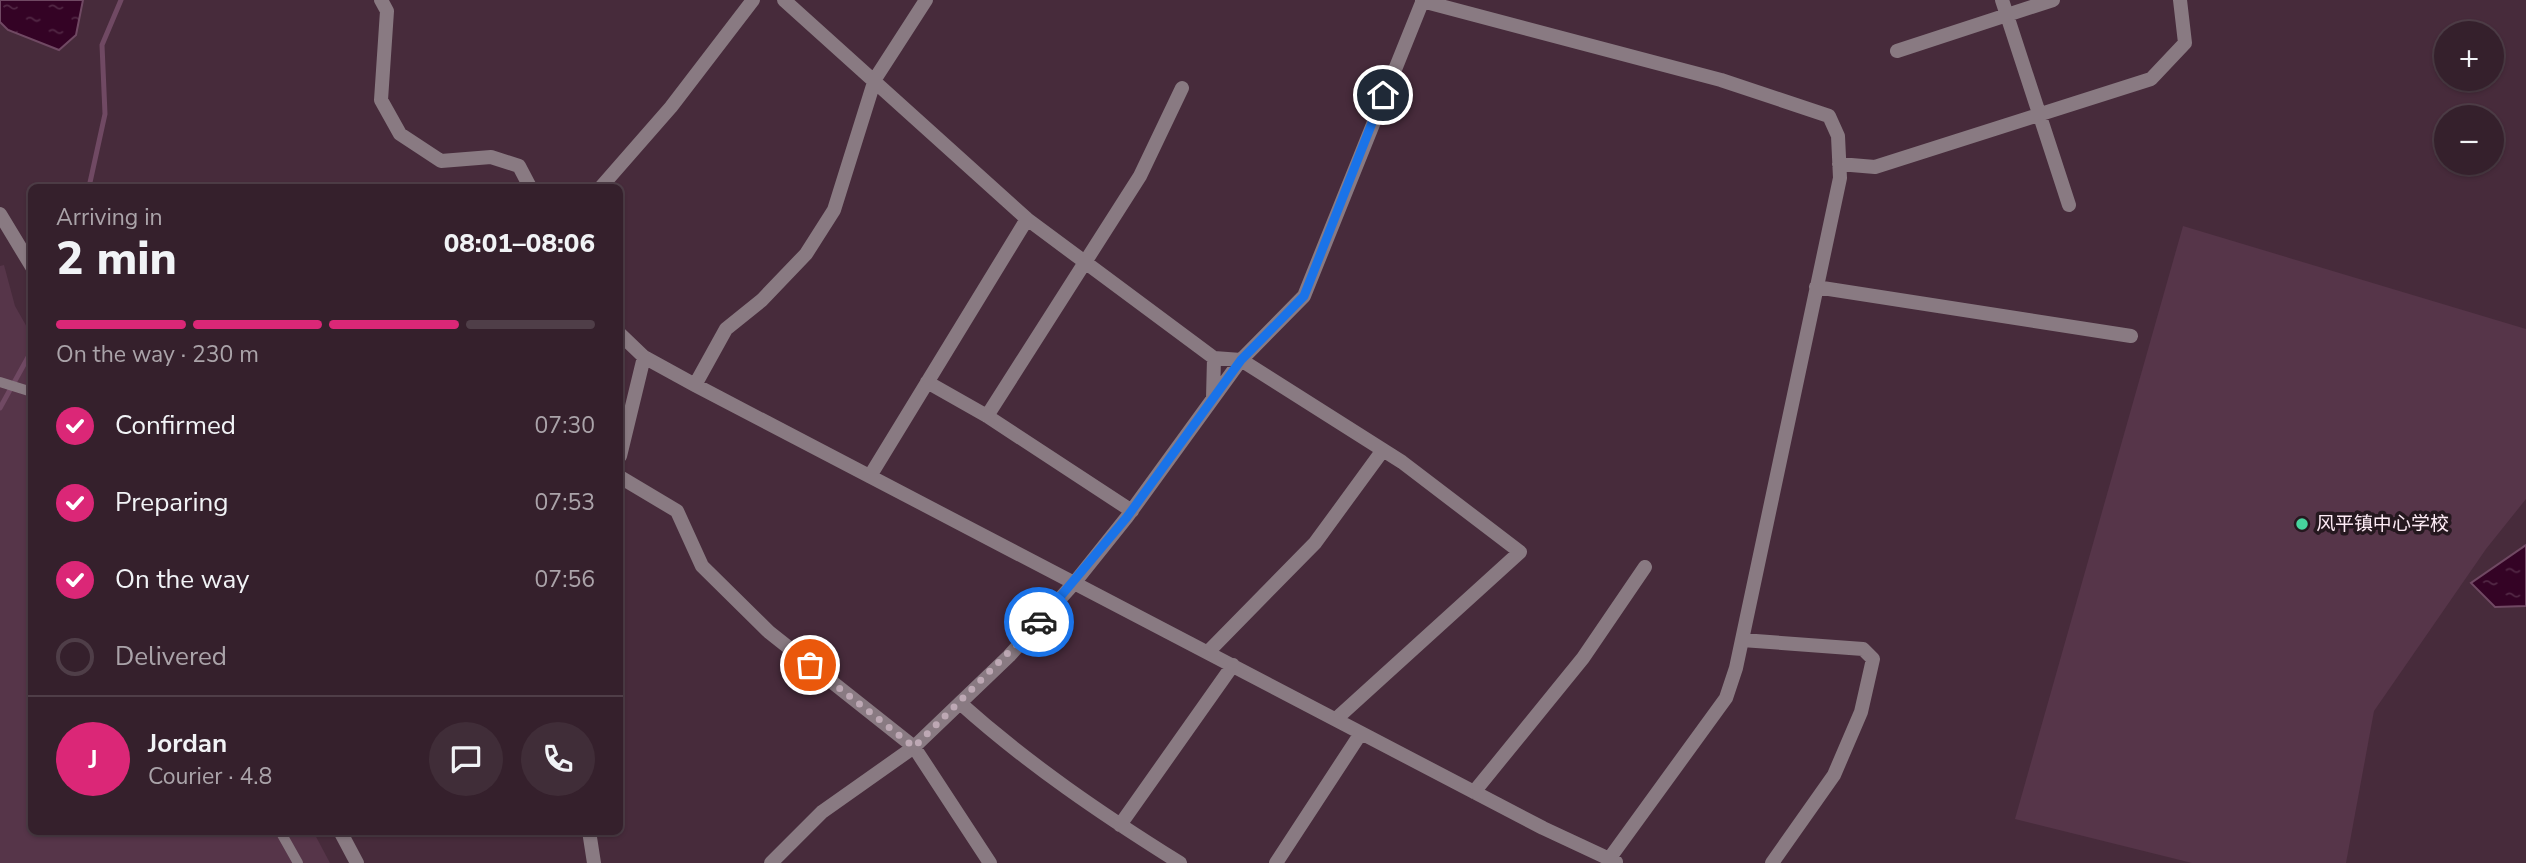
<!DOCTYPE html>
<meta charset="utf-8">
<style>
:root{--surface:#35202c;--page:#402d38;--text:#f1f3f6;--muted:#aaa3a9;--line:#4f3e48;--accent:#db2777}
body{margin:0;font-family:"Nunito Sans","Noto Sans SC",sans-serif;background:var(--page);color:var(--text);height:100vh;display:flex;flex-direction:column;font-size:26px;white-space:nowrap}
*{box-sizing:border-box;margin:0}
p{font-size:23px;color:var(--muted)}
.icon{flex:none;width:38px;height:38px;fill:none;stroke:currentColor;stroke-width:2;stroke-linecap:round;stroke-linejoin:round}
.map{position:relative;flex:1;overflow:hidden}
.side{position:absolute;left:28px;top:184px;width:595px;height:651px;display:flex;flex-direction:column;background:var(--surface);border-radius:10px;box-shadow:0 2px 5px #0004,0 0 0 2px var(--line)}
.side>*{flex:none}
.controls{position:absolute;left:2434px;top:21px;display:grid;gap:14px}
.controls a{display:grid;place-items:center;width:70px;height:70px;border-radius:50%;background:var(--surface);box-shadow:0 2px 5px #0004,0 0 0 2px var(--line);font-size:35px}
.pin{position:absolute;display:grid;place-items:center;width:60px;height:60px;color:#fff;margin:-30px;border:4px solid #fff;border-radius:50%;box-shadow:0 2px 7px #0007}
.courier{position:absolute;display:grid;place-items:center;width:70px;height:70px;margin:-35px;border:5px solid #1a73e8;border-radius:50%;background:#fff;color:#222;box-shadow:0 2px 9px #0007}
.head em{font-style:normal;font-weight:800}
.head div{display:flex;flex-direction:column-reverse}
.head{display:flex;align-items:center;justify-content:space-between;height:119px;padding:0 28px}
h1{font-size:46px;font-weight:800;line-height:52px}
.bar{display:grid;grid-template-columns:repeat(4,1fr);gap:10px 7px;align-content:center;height:84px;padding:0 28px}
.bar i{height:9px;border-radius:5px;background:var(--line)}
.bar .on{background:var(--accent)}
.bar p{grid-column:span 4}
.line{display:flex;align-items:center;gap:18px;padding:0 28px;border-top:2px solid var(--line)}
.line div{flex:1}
.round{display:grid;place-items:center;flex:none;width:74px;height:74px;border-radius:37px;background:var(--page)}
ol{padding:0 28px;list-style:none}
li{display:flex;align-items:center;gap:21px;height:77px}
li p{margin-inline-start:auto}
li .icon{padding:7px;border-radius:50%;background:var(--accent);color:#fff;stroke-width:4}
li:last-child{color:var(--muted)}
li i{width:38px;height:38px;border:4px solid var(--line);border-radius:50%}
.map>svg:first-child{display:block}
.built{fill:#563549}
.water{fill:url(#water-ripples);stroke:#704963;stroke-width:2}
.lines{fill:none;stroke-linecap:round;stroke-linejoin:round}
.stream{stroke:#704963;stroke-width:5}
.lane{stroke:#897a82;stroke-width:10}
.street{stroke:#897a82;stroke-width:14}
.done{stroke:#bda8b4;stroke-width:7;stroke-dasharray:0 12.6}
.route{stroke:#1a73e8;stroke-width:9}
.poi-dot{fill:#46d49e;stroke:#25181f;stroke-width:2.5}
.labels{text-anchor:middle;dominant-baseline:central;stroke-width:7;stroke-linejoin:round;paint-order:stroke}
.poi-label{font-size:19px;fill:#fdebf5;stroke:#25181f;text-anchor:start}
</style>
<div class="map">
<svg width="2526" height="863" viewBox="0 0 2526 863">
<defs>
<pattern id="water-ripples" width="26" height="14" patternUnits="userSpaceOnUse" patternTransform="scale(1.75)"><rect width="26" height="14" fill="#340325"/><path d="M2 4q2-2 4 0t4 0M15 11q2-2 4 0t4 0" fill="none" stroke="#522845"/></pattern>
</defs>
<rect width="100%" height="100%" fill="#472b3b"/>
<path class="built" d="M2183,226L2526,329V499L2486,549L2374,711L2346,863H2192L2015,819Z
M4,265L15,306L32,336V831H313L330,863H0V266Z"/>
<path class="water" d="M0,0H83L76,35L59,50L8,30L0,22Z
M2526,545V606L2495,607L2471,583Z"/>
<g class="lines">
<path class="stream" d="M89,187L105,114L102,45L121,0
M0,408L32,350"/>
<path class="lane" d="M0,382L32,392
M280,831L298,863"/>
<path class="street" d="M381,0L387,11L381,100L400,134L441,161L491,157L519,166L530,187
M784,0L1027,219L1214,358L1241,360L1402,462L1520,552L1336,719
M2002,0L2069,205
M1422,1L1721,80L1829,116L1838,136L1840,178L1736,668L1726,698L1609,859
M1897,51L2053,0
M1839,164L1875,167L2151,79L2185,43L2180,0
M601,187L671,107L753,0
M0,214L32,267
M1816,287L2131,336
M620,334L644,357L695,385L1543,828L1616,862
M927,382L987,416L1132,511
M695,385L726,329L762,300L806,254L834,210L875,79L926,0
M1213,398L1214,358
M987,416L1140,176L1182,88
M620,456L644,357
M870,476L1027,219
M620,477L677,511L702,566L769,632L914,747L990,863
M1742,640L1863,649L1873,659L1861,712L1834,775L1772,863
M1208,652L1315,543L1383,450
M960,703C1028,764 1103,815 1180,863
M1474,792L1583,658L1645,567
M1120,825L1233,665
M340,831L357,863
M589,831L594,863
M771,863L822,812L914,747L1009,656L1075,582L1127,517L1241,360L1304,296L1423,0
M1276,863L1361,733"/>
</g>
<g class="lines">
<path class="done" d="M810,665L914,747L1039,622"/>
<path class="route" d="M1039,622L1127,517L1241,360L1304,296L1383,95"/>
</g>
<circle class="poi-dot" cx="2302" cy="524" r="7"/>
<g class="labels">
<g class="poi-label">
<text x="2316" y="524">风平镇中心学校</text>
</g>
</g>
</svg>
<div class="controls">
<a>+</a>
<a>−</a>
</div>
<div class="pin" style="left:810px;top:665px;background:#ea580c"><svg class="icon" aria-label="bag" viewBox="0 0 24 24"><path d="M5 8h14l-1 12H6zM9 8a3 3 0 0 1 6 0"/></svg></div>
<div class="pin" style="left:1383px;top:95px;background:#1f2937"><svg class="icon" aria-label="home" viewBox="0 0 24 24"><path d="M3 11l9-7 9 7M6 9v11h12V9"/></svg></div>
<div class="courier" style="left:1039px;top:622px"><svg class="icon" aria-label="car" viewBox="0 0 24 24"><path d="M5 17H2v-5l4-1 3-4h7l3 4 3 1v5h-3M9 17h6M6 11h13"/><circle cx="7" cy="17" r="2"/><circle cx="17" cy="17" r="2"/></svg></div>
<section class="side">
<div class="head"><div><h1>2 min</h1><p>Arriving in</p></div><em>08:01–08:06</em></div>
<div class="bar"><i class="on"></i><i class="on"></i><i class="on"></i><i></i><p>On the way · 230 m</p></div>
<ol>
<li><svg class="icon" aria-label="check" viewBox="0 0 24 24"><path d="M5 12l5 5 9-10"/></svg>Confirmed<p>07:30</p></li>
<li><svg class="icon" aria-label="check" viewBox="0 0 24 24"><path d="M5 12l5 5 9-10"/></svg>Preparing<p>07:53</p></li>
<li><svg class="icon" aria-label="check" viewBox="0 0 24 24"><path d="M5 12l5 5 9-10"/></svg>On the way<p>07:56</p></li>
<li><i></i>Delivered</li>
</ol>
<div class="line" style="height:126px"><b class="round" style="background:var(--accent);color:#fff">J</b><div><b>Jordan</b><p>Courier · 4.8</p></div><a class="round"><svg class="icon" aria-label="chat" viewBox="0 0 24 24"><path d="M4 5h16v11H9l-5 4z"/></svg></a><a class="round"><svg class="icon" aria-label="phone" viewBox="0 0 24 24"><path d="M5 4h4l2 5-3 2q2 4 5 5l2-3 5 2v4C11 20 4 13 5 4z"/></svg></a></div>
</section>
</div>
